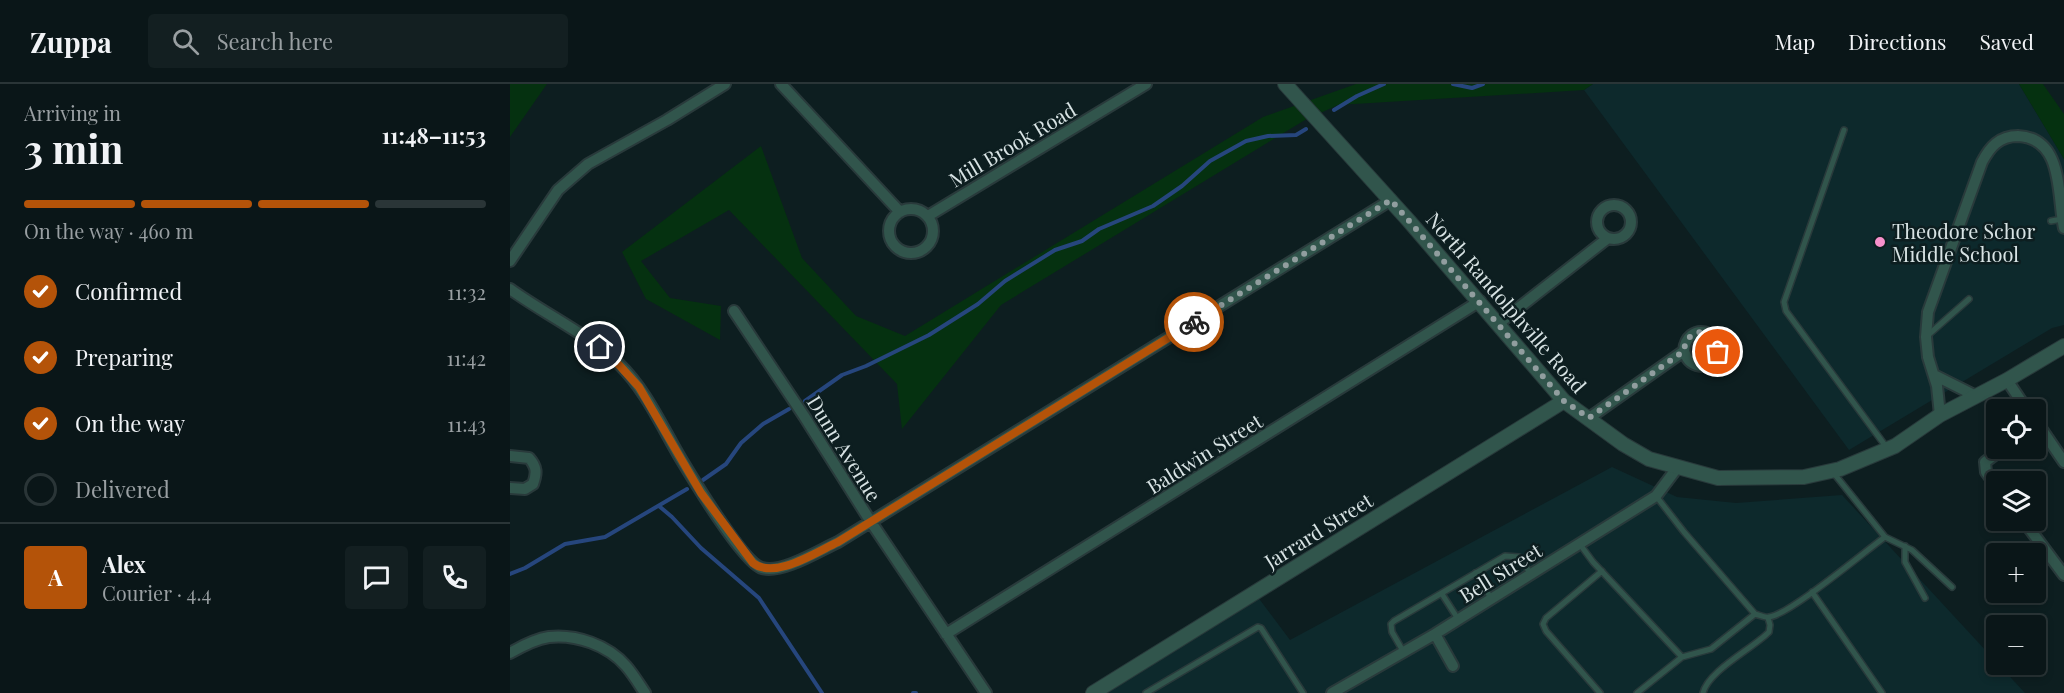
<!DOCTYPE html>
<meta charset="utf-8">
<style>
:root{--surface:#0a1618;--page:#131f21;--text:#f1f3f6;--muted:#999fa2;--line:#2a3537;--accent:#b45309}
body{margin:0;font-family:"Playfair Display",serif;background:var(--page);color:var(--text);height:100vh;display:flex;flex-direction:column;font-size:22px;white-space:nowrap}
*{box-sizing:border-box;margin:0}
p{font-size:20px;color:var(--muted)}
.icon{flex:none;width:33px;height:33px;fill:none;stroke:currentColor;stroke-width:2;stroke-linecap:round;stroke-linejoin:round}
.map{position:relative;flex:1;overflow:hidden}
.details{display:flex;flex-direction:column;background:var(--surface);width:510px}
.details>*{flex:none}
.buttons{position:absolute;left:1476px;top:315px;display:grid;gap:12px}
.buttons a{display:grid;place-items:center;width:60px;height:60px;border-radius:6px;background:var(--surface);box-shadow:0 3px 9px #0003,0 0 0 2px var(--line);font-size:30px}
.pin{position:absolute;display:grid;place-items:center;width:51px;height:51px;color:#fff;margin:-26px;border:3px solid #fff;border-radius:50%;box-shadow:0 2px 6px #0007}
.courier{position:absolute;display:grid;place-items:center;width:60px;height:60px;margin:-30px;border:4px solid #b45309;border-radius:50%;background:#fff;color:#222;box-shadow:0 2px 8px #0007}
.summary em{font-style:normal;font-weight:700}
.summary div{display:flex;flex-direction:column-reverse}
.summary{display:flex;align-items:center;justify-content:space-between;height:102px;padding:0 24px}
h1{font-size:39px;font-weight:700;line-height:45px}
.bar{display:grid;grid-template-columns:repeat(4,1fr);gap:9px 6px;align-content:center;height:72px;padding:0 24px}
.bar i{height:8px;border-radius:4px;background:var(--line)}
.bar .active{background:var(--accent)}
.bar p{grid-column:span 4}
.line{display:flex;align-items:center;gap:15px;padding:0 24px;border-top:2px solid var(--line)}
.line div{flex:1}
.round{display:grid;place-items:center;flex:none;width:63px;height:63px;border-radius:6px;background:var(--page)}
ol{padding:0 24px;list-style:none}
li{display:flex;align-items:center;gap:18px;height:66px}
li p{margin-inline-start:auto}
li .icon{padding:6px;border-radius:50%;background:var(--accent);color:#fff;stroke-width:4}
li:last-child{color:var(--muted)}
li i{width:33px;height:33px;border:3px solid var(--line);border-radius:50%}
header{display:flex;align-items:center;gap:36px;box-sizing:border-box;height:84px;padding:0 30px;background:var(--surface);border-bottom:2px solid var(--line)}
header strong{font-size:28px}
nav{display:flex;gap:33px;margin-inline-start:auto;font-size:21px}
.search{width:420px;height:54px;background:var(--page);display:flex;align-items:center;gap:15px;box-sizing:border-box;padding:0 21px;border-radius:6px;color:var(--muted);font-size:22px}
main{display:flex;flex:1;min-height:0}
.map>svg:first-child{display:block}
.built{fill:#0d292c}
.green{fill:#053110}
.lines{fill:none;stroke-linecap:round;stroke-linejoin:round}
.stream{stroke:#26467d;stroke-width:4}
.service-casing{stroke:#293a3b;stroke-width:8}
.minor-casing{stroke:#293a3b;stroke-width:14}
.tertiary-casing{stroke:#293a3b;stroke-width:16}
.service{stroke:#31554c;stroke-width:5}
.minor{stroke:#31554c;stroke-width:10}
.tertiary{stroke:#31554c;stroke-width:14}
.done{stroke:#919e9f;stroke-width:6;stroke-dasharray:0 10.8}
.route{stroke:#b45309;stroke-width:8}
.poi-dot{fill:#f890cc;stroke:#0d1e20;stroke-width:2}
.labels{text-anchor:middle;dominant-baseline:central;stroke-width:5;stroke-linejoin:round;paint-order:stroke}
.street-label{font-size:20px;fill:#d8e3e4;stroke:#0d1e20}
.poi-label{font-size:20px;fill:#d8e3e4;stroke:#0d1e20;text-anchor:start}
</style>
<header>
<strong>Zuppa</strong>
<div class="search"><svg class="icon" aria-label="search" viewBox="0 0 24 24"><circle cx="10" cy="10" r="6"/><path d="M15 15l6 6"/></svg>Search here</div>
<nav><a>Map</a><a>Directions</a><a>Saved</a></nav>
</header>
<main>
<section class="details">
<div class="summary"><div><h1>3 min</h1><p>Arriving in</p></div><em>11:48–11:53</em></div>
<div class="bar"><i class="active"></i><i class="active"></i><i class="active"></i><i></i><p>On the way · 460 m</p></div>
<ol>
<li><svg class="icon" aria-label="check" viewBox="0 0 24 24"><path d="M5 12l5 5 9-10"/></svg>Confirmed<p>11:32</p></li>
<li><svg class="icon" aria-label="check" viewBox="0 0 24 24"><path d="M5 12l5 5 9-10"/></svg>Preparing<p>11:42</p></li>
<li><svg class="icon" aria-label="check" viewBox="0 0 24 24"><path d="M5 12l5 5 9-10"/></svg>On the way<p>11:43</p></li>
<li><i></i>Delivered</li>
</ol>
<div class="line" style="height:108px"><b class="round" style="background:var(--accent);color:#fff">A</b><div><b>Alex</b><p>Courier · 4.4</p></div><a class="round"><svg class="icon" aria-label="chat" viewBox="0 0 24 24"><path d="M4 5h16v11H9l-5 4z"/></svg></a><a class="round"><svg class="icon" aria-label="phone" viewBox="0 0 24 24"><path d="M5 4h4l2 5-3 2q2 4 5 5l2-3 5 2v4C11 20 4 13 5 4z"/></svg></a></div>
</section>
<div class="map">
<svg width="1554" height="609" viewBox="0 0 1554 609">
<rect width="100%" height="100%" fill="#0d1e20"/>
<path class="built" d="M1083,0H1509L1554,75V241L1542,244L1339,366L1074,6Z
M1102,383L1167,413L1226,419L1332,411L1515,609H597L744,508L780,556Z"/>
<path class="green" d="M0,0H37L0,53Z
M846,0H1083L1074,6L828,21L795,36L491,221L392,345L387,300L219,126L131,177L160,214L211,222L210,256L136,215L112,168L251,62L292,174L346,232L395,252L753,33Z
M1509,0H1533L1554,30V75Z"/>
<g class="lines">
<path class="stream" d="M943,0L962,4L973,0
M824,26L847,12L874,0
M295,317L332,291L356,282L419,251L468,220L495,197L545,166L572,157L589,145L643,122L672,102L700,77L736,57L758,52L786,51L796,45
M193,396L216,380L231,359L253,340L279,325
M149,422L162,433L191,464L249,514L312,609
M0,490L15,484L55,460L95,453L177,405
M403,609H406"/>
<defs>
<path id="service" d="M1334,46L1274,218L1276,227L1377,364
M1541,137L1552,135
M1417,252L1459,215
M1146,412L1174,448L1245,530C1249,531 1255,534 1259,533C1279,531 1354,468 1375,453L1322,387
M1375,453L1402,466L1442,503
M1069,459L1083,478L1172,573L1127,609
M1395,462V478L1415,514
M965,489L981,514
M1302,508L1372,609
M932,510L948,535
M893,567L882,548L881,540L884,537L995,472L1009,473L1021,490
M1172,573L1201,565L1245,530
M636,609L748,543L751,544L793,609
M1090,609L1036,547L1033,540L1036,534L1092,487
M1193,609C1198,587 1242,565 1259,548L1260,541L1258,534"/>
<path id="minor" d="M271,0L390,128
M1087 138a17 17 0 1 1 34 0a17 17 0 1 1-34 0Z
M379 147a22 22 0 1 1 44 0a22 22 0 1 1-44 0Z
M418,132L636,0
M0,177L48,106L78,80L157,36L215,0
M0,205C36,231 78,250 109,280C136,306 152,343 171,375C183,395 234,480 252,484C272,490 310,466 328,458L881,116
M224,227L294,332L361,438L476,609
M988,240L1098,154
M1426,292L1466,312
M1497,296L1517,326
M1430,331L1427,302L1418,273L1416,253L1418,228L1472,78C1480,63 1489,52 1508,52C1554,54 1547,111 1554,144
M1079,334L1174,267C1176,237 1217,245 1206,274L1194,282C1183,282 1177,277 1174,267
M1526,337L1554,378
M0,372L19,374C27,383 27,389 23,400L15,405L0,404
M1486,402L1476,388L1475,378L1494,364
M1513,436L1554,491
M436,550L970,217
M925,550L943,582
M0,569C12,562 26,555 39,553C66,550 98,561 116,582C123,590 129,600 135,609
M822,609L925,550L1146,412L1167,384"/>
<path id="tertiary" d="M775,0L899,137L1054,317L1113,360L1139,375L1208,394L1294,393L1330,385L1385,362L1430,331L1497,296L1554,262
M583,609L1054,317"/>
</defs>
<use href="#service" class="service-casing"/>
<use href="#minor" class="minor-casing"/>
<use href="#tertiary" class="tertiary-casing"/>
<use href="#service" class="service"/>
<use href="#minor" class="minor"/>
<use href="#tertiary" class="tertiary"/>
</g>
<g class="lines">
<path class="done" d="M684,238L881,116L1054,317L1079,334L1174,267C1176,241 1209,242 1208,268"/>
<path class="route" d="M90,263L110,282L129,303L191,409L243,479C265,496 306,468 328,458L684,238"/>
</g>
<circle class="poi-dot" cx="1370" cy="158" r="6"/>
<g class="labels">
<g class="street-label">
<text transform="translate(502 60) rotate(-31)">Mill Brook Road</text>
<text transform="translate(997 218) rotate(49)">North Randolphville Road</text>
<text transform="translate(335 364) rotate(58)">Dunn Avenue</text>
<text transform="translate(694 369) rotate(-32)">Baldwin Street</text>
<text transform="translate(808 446) rotate(-32)">Jarrard Street</text>
<text transform="translate(990 488) rotate(-32)">Bell Street</text>
</g>
<g class="poi-label">
<text x="1382" y="146">Theodore Schor<tspan x="1382" dy="23">Middle School</tspan></text>
</g>
</g>
</svg>
<div class="buttons">
<a><svg class="icon" aria-label="locate" viewBox="0 0 24 24"><circle cx="12" cy="12" r="6"/><path d="M12 2v4M12 18v4M2 12h4M18 12h4"/></svg></a>
<a><svg class="icon" aria-label="layers" viewBox="0 0 24 24"><path d="M12 4l9 5-9 5-9-5zM3 14l9 5 9-5"/></svg></a>
<a>+</a>
<a>−</a>
</div>
<div class="pin" style="left:1208px;top:268px;background:#ea580c"><svg class="icon" aria-label="bag" viewBox="0 0 24 24"><path d="M5 8h14l-1 12H6zM9 8a3 3 0 0 1 6 0"/></svg></div>
<div class="pin" style="left:90px;top:263px;background:#1f2937"><svg class="icon" aria-label="home" viewBox="0 0 24 24"><path d="M3 11l9-7 9 7M6 9v11h12V9"/></svg></div>
<div class="courier" style="left:684px;top:238px"><svg class="icon" aria-label="bike" viewBox="0 0 24 24"><circle cx="6" cy="16" r="4"/><circle cx="18" cy="16" r="4"/><path d="M6 16l4-8h5l3 8M10 8l3 8H6M13 5h3"/></svg></div>
</div>
</main>
